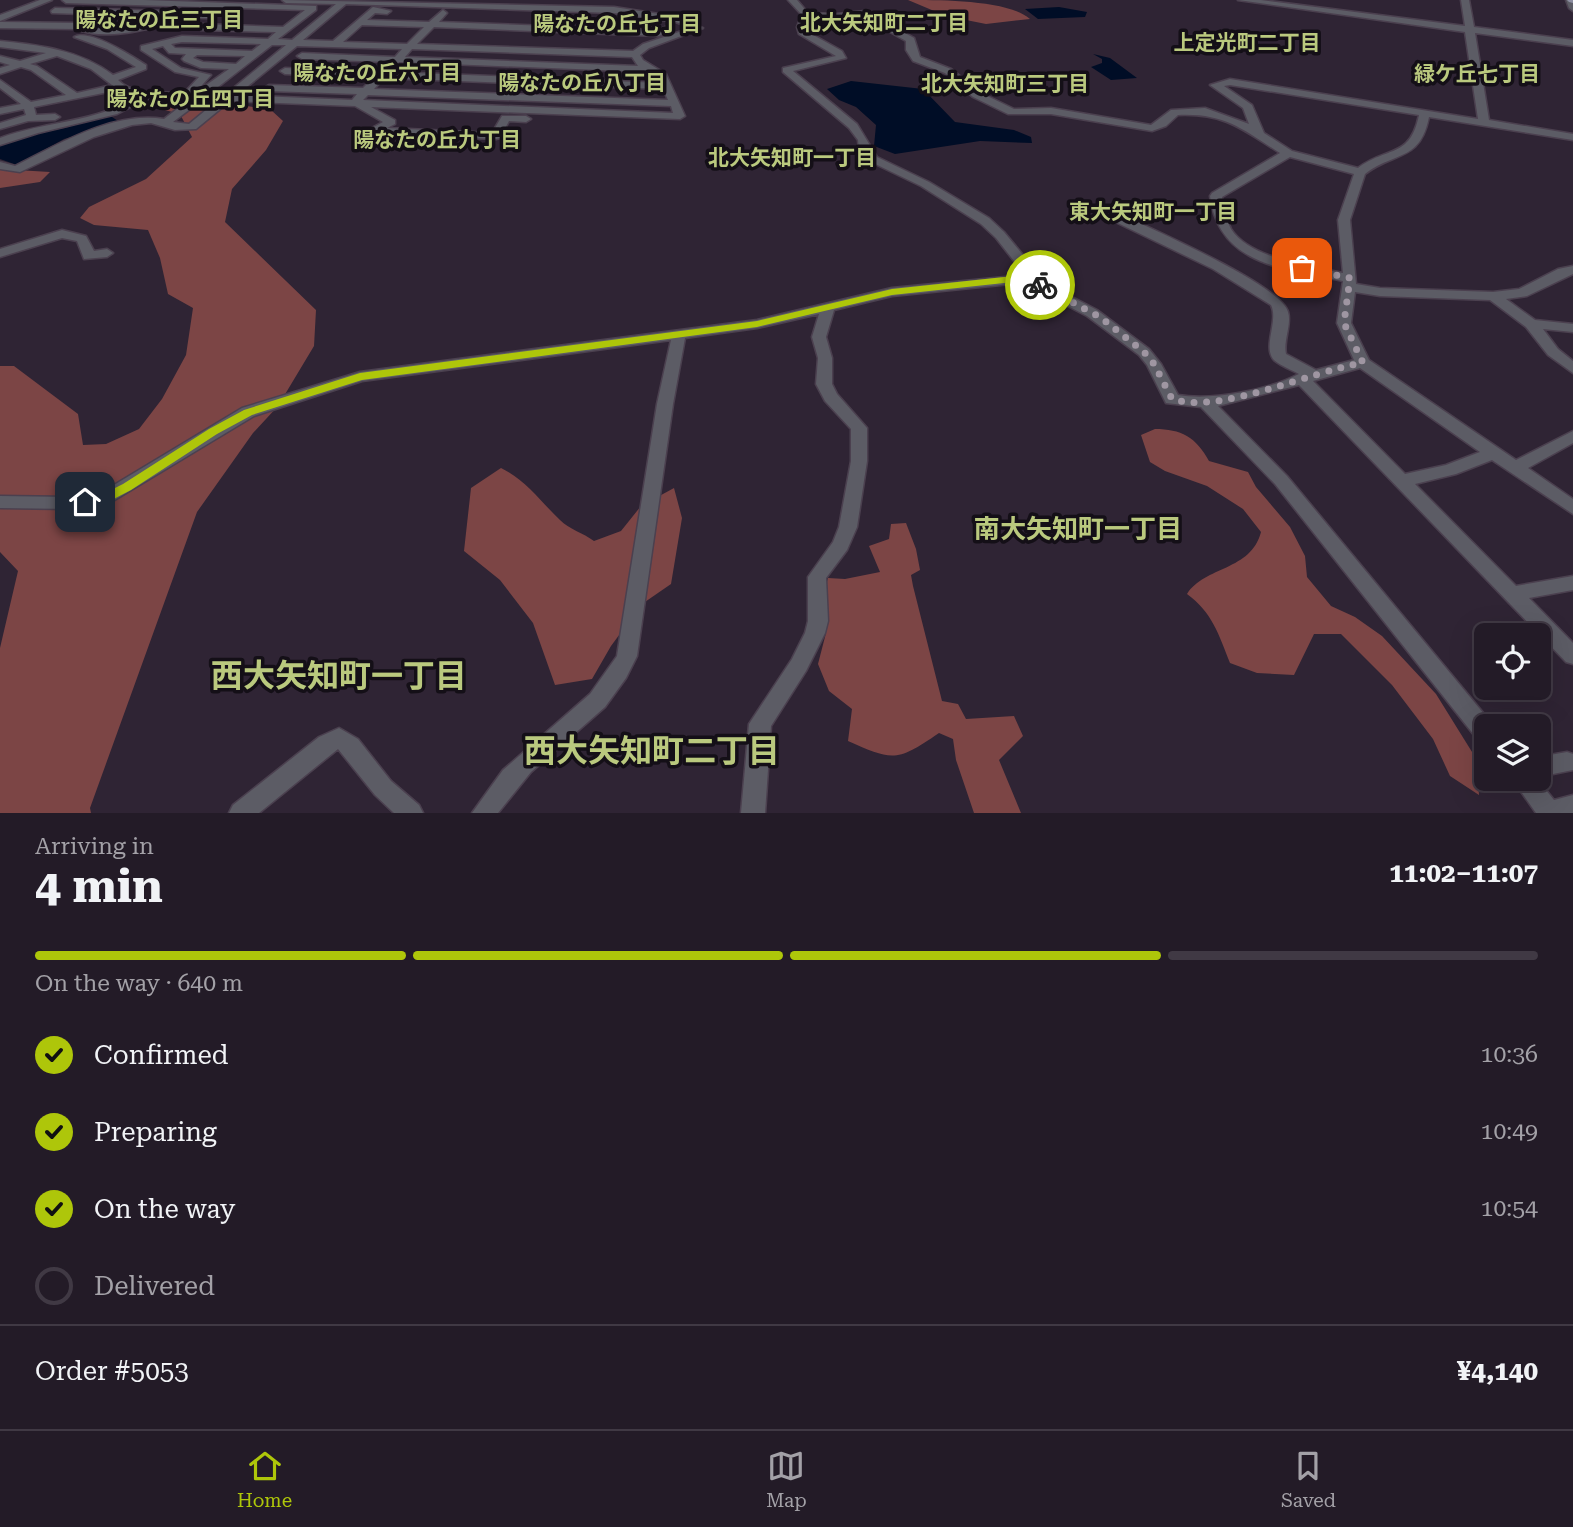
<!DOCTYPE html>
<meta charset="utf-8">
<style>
:root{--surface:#231b27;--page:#2b242f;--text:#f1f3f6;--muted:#a3a1a7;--line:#403944;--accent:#aec60a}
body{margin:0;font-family:"Roboto Serif","Noto Sans JP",serif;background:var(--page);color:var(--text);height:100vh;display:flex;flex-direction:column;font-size:26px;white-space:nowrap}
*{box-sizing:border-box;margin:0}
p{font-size:23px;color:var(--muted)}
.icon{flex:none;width:38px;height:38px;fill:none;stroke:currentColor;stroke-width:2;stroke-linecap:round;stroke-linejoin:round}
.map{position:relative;height:813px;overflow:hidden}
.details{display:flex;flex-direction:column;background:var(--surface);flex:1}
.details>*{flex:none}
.buttons{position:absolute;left:1474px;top:623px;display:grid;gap:14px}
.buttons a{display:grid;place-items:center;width:77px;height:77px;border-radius:10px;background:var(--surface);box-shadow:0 7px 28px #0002,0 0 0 2px var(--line);font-size:35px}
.pin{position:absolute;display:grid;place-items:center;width:60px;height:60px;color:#fff;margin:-30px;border-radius:14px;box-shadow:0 4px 10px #0006}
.courier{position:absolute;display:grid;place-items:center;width:70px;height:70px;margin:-35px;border:5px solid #aec60a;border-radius:50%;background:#fff;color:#222;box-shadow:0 2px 9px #0007}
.head em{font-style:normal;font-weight:700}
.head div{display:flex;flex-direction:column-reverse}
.head{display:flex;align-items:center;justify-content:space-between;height:119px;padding:0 35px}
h1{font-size:46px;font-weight:700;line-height:52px}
.bar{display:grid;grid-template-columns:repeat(4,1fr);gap:10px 7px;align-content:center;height:84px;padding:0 35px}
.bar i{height:9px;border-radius:5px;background:var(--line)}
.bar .selected{background:var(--accent)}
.bar p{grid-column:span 4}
.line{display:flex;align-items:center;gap:18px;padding:0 35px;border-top:2px solid var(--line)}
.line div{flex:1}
ol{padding:0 35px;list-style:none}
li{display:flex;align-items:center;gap:21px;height:77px}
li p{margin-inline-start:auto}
li .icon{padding:7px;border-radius:50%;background:var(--accent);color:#111;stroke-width:4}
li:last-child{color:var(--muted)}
li i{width:38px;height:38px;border:4px solid var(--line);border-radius:50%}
.tab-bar{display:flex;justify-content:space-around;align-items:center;height:98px;border-top:2px solid var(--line);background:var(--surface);font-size:19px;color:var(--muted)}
.tab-bar a{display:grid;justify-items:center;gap:4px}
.tab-bar .selected{color:var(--accent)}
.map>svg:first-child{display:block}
.forest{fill:#7c4545}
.water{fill:#000d26}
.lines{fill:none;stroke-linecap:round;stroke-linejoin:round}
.minor-casing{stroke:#4b404f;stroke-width:3}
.major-casing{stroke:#4b404f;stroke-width:3}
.minor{fill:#5c5c65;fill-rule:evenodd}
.major{fill:#8e8fa2;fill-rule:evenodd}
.route{fill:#aec60a}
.done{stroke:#9f96a2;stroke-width:7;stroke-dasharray:0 12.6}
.labels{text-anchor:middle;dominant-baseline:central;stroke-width:7;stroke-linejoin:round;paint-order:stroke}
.far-neighbourhood-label{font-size:21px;font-weight:bold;fill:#bac97e;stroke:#140f17}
.neighbourhood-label{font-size:26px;font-weight:bold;fill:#bac97e;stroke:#140f17}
.near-neighbourhood-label{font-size:32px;font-weight:bold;fill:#bac97e;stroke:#140f17}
</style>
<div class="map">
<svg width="1573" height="813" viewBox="0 0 1573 813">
<rect width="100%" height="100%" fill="#2f2434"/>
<path class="forest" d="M908,0C941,0 1009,0 1030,19L986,24L946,16Z
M168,105L247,106L271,110L283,121L266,150L232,189L225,222L316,310L314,346L278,406L253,433L197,512L90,808L91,813H0V648L18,571L0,552V366H14L78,414L83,445L106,444L139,429L162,399L186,355L193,308L168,294L160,258L148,230L94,225L80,218L89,207L146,179L192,137L180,114L161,109Z
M0,169L50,172L40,182L0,188Z
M1155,429C1181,429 1196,437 1209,461L1248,472L1256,487L1290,527L1305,556L1307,577L1331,606L1355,617L1382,636L1436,694L1477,760L1479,795L1450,776L1433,739L1392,685L1341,634H1314L1294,675L1257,673L1230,663C1219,635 1212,612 1187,594C1205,566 1251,571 1261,532L1243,509L1207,486L1165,471L1150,462L1141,435Z
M501,468C526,480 540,501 560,520C569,529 583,533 594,541L621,531L641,506L674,488L682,518L671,584L642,604L611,646L592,679L555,685L533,623L500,580L464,551L471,488Z
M906,523L916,549L920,570L911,575L913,586L942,701L958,704L966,719L1014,716L1023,736L999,760L1021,813H974L956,760L953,739L939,733C897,762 893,761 848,741L852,709L829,691L818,664L826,633L824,592L828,578L845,579L880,572L869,546L889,539L891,524Z"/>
<path class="water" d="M1059,7L1087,12L1085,17L1038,19L1025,9Z
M1093,54L1110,58L1137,78L1111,80L1091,67L1102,63V59Z
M851,81L923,89L955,122L1014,130L1031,137L1032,143L980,141L895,154L874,146L876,125L856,107L839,100L827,89Z
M109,115L121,123L64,139L17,165L0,159V145L17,137L65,128Z"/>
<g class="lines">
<defs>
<path id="minor" d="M40,0H52L0,21V15Z
M62,0H144L316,6V10L278,39L292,40L336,4L286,3L282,0L614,7L678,17L703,28L649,48L640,55L643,60L666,74L685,116L680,119L371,107L395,120V124L387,128L492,133L502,116H526L531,119L526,122L509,121L500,138L496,139L374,134L370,133V129L383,122L355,106L230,101L196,129L175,130L151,123L132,125L94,137L20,172L0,169V162L15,166C59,144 113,111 164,119L190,99L148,98L117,114L38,133L0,145V138C44,121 96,123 136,97L118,90L34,107L36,115L55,114L60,117L55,120L28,121L0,129V123L26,115L24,109L0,114V108L21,104L0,88V80L31,102L66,95L31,70L21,67L0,74V68L10,65L0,62V56L20,61L46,53L0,47V41C40,45 80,50 113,75L136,67L107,49L74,37C89,28 132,56 146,65V69L118,80C134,96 163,92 184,93L199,77L175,72L141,50V46L182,36L268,39L276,32L201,30L197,27L201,24L283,27L305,10L66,3ZM346,4L614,13L676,22L691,28L643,44L633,51L417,44L434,27L659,36L672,29L668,26L658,30L439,22L447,13L443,10L429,22L367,20L375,13L387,14L391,11L373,7L333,41L303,40ZM362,25L424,27L407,44L343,42ZM182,42L261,44L252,51L175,48L171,44ZM272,45H286L225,95L209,94ZM163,46L169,53L186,54L182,59L184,61L201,68L229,69L195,93L211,75L181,68L152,49ZM297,46L402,49L395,57L302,53L297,56L302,59L389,62L379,72L285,68L280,71L285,74L374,77L363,88L269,85L264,88L269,91L357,94L352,100L237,95ZM412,49L632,57L638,66L405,57ZM197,55L245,56L236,64L203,62L193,58ZM57,56L91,69L112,85L77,93L37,66L30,64ZM399,62L649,72L659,78L661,83L390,72ZM384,78L663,89L668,100L374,89ZM368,95L671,106L673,113L363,100ZM202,100H218L189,124L173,122Z
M788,0H797L808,13L837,14L865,11L914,38L920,57L951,69L981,93L1014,109L1051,108L1151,125L1171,110L1205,108L1249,124L1243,108L1210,85L1230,79L1478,119L1465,32L1238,0H1261L1465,26L1461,0H1469L1474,27L1573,40V46L1475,33L1489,120L1573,134V140L1429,117C1420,162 1395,151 1365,174L1350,220L1356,284L1380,288L1493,292L1519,289L1558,269L1573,266V274L1527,296L1506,299L1535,320L1573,324V332L1543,329L1558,349L1573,361V373L1548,355L1526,327L1490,300L1380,296L1355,292L1351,323L1369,360L1516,460L1573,431V443L1528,468L1573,499V514L1492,460L1456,474L1415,484L1516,586L1573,576V590L1529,598L1573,643V664L1566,662L1299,385L1218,406L1287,476L1494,726H1486V742L1478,740L1275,484L1201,407L1166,403L1147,365L1139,355L1087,316L1037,290L1031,282L892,296L834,310L826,337L832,358V384L837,394L867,428V461L857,527L847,550L826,578L828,621L825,633L806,671L771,726L765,813H741L749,724L792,659L805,633L808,621V577L833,542L839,527L851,461V429L825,401L816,384L818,358L812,337L819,314L757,328L685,338L673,404L637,656L626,678L605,707L531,772L498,813H472L503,770L590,694L617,656L657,404L671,340L362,381L254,416L108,504L71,509L0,508V496L71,497L99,494L242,408L360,372L757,320L892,288L1025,275L996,238L981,224L921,186L869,161L859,150L858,140L849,128L783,72V68L836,56L799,34L797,27L802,15ZM864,17L906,41V50L913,61L945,73L973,97L1008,114H1051L1152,131L1166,126L1178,115C1225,113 1242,129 1280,153L1212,193L1210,196C1219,266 1286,269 1343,281L1337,323L1354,360L1316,370L1286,354C1283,341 1292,324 1288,312C1281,284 1138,223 1107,208H1099V214L1213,269L1271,305C1279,321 1262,347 1274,360C1281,366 1292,370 1299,374C1268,390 1213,401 1178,395L1161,364L1149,349L1097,310L1047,284L1004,232L989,218L929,182L877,157L857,124L793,71L846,58L842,51L806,31L809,18L837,20ZM1230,85L1419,115C1410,159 1387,146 1358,168L1292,151L1264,133L1252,105L1224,86ZM1290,157L1354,174L1338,220L1343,273C1311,266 1250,259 1231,229C1226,219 1224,208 1222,197ZM1360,368L1480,452L1446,465L1405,474L1313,381Z
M1566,0H1573V11L1569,8Z
M55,8L207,12L211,15L207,18L52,13L51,11Z
M168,19L172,22L171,24C140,30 106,41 76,29L0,28V22L77,23L89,28L110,29Z
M62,230L86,236L94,251L107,249L113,253L107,257L84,259L77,241L62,238L0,257V249Z
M339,728L358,739L391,781L419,805L423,813H394L375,795L338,749L259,813H229L233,805L319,737Z
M1567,752L1573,754V770L1538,777V757Z
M1512,779H1537L1554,800L1573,795V813H1536Z"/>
<path id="major" d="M1567,0H1573V3L1569,2Z"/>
</defs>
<use href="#minor" class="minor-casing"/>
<use href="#major" class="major-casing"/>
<use href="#minor" class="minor"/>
<use href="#major" class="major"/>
</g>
<path class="route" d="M1023,275L1036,276L1045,285L1040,288L1030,281H1023L892,295L757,327L362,380L252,415L217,434L131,490L106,503L85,507L79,502L81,499L99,496L123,484L209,429L244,410L360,373L757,321L892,289Z"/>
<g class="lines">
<path class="done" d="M1040,285L1100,317L1144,352L1154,364L1172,399C1220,415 1311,371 1363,363L1344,323L1350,278L1302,268"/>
</g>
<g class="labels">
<g class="far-neighbourhood-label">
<text x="159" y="20">陽なたの丘三丁目</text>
<text x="884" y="23">北大矢知町二丁目</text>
<text x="617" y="24">陽なたの丘七丁目</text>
<text x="1247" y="43">上定光町二丁目</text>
<text x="377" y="73">陽なたの丘六丁目</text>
<text x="1477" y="74">緑ケ丘七丁目</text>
<text x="582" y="83">陽なたの丘八丁目</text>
<text x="1005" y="84">北大矢知町三丁目</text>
<text x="190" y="99">陽なたの丘四丁目</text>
<text x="437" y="140">陽なたの丘九丁目</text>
<text x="792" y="158">北大矢知町一丁目</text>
<text x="1153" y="212">東大矢知町一丁目</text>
</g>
<g class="neighbourhood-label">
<text x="1078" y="529">南大矢知町一丁目</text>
</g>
<g class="near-neighbourhood-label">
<text x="339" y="676">西大矢知町一丁目</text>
<text x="652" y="751">西大矢知町二丁目</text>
</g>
</g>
</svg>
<div class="buttons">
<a><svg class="icon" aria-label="locate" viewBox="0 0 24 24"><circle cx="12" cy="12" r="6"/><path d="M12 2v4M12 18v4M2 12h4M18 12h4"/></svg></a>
<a><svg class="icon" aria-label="layers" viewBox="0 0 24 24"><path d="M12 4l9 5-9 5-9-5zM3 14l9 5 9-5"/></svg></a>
</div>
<div class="pin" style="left:1302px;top:268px;background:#ea580c"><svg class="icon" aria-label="bag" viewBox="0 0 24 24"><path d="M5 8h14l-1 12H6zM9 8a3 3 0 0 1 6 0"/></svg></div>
<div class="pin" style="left:85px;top:502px;background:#1f2937"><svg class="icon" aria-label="home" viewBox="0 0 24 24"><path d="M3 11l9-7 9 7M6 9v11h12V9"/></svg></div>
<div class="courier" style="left:1040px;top:285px"><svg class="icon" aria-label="bike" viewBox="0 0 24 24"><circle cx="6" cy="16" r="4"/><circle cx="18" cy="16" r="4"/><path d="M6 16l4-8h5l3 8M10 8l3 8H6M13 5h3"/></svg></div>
</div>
<section class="details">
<div class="head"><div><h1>4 min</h1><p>Arriving in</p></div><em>11:02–11:07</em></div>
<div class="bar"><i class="selected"></i><i class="selected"></i><i class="selected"></i><i></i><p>On the way · 640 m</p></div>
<ol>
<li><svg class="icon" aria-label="check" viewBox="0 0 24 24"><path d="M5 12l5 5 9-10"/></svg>Confirmed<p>10:36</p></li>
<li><svg class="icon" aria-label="check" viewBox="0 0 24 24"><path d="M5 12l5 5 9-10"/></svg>Preparing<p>10:49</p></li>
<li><svg class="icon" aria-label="check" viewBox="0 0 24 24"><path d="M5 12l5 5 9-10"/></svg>On the way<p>10:54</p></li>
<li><i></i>Delivered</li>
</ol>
<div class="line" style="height:91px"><div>Order #5053</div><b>¥4,140</b></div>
</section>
<nav class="tab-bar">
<a class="selected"><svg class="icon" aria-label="home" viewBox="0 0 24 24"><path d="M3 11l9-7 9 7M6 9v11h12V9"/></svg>Home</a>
<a><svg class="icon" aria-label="map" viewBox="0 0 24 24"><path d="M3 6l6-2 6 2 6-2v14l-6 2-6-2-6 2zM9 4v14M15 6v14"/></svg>Map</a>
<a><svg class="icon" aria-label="saved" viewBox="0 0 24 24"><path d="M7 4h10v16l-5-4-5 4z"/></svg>Saved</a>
</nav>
